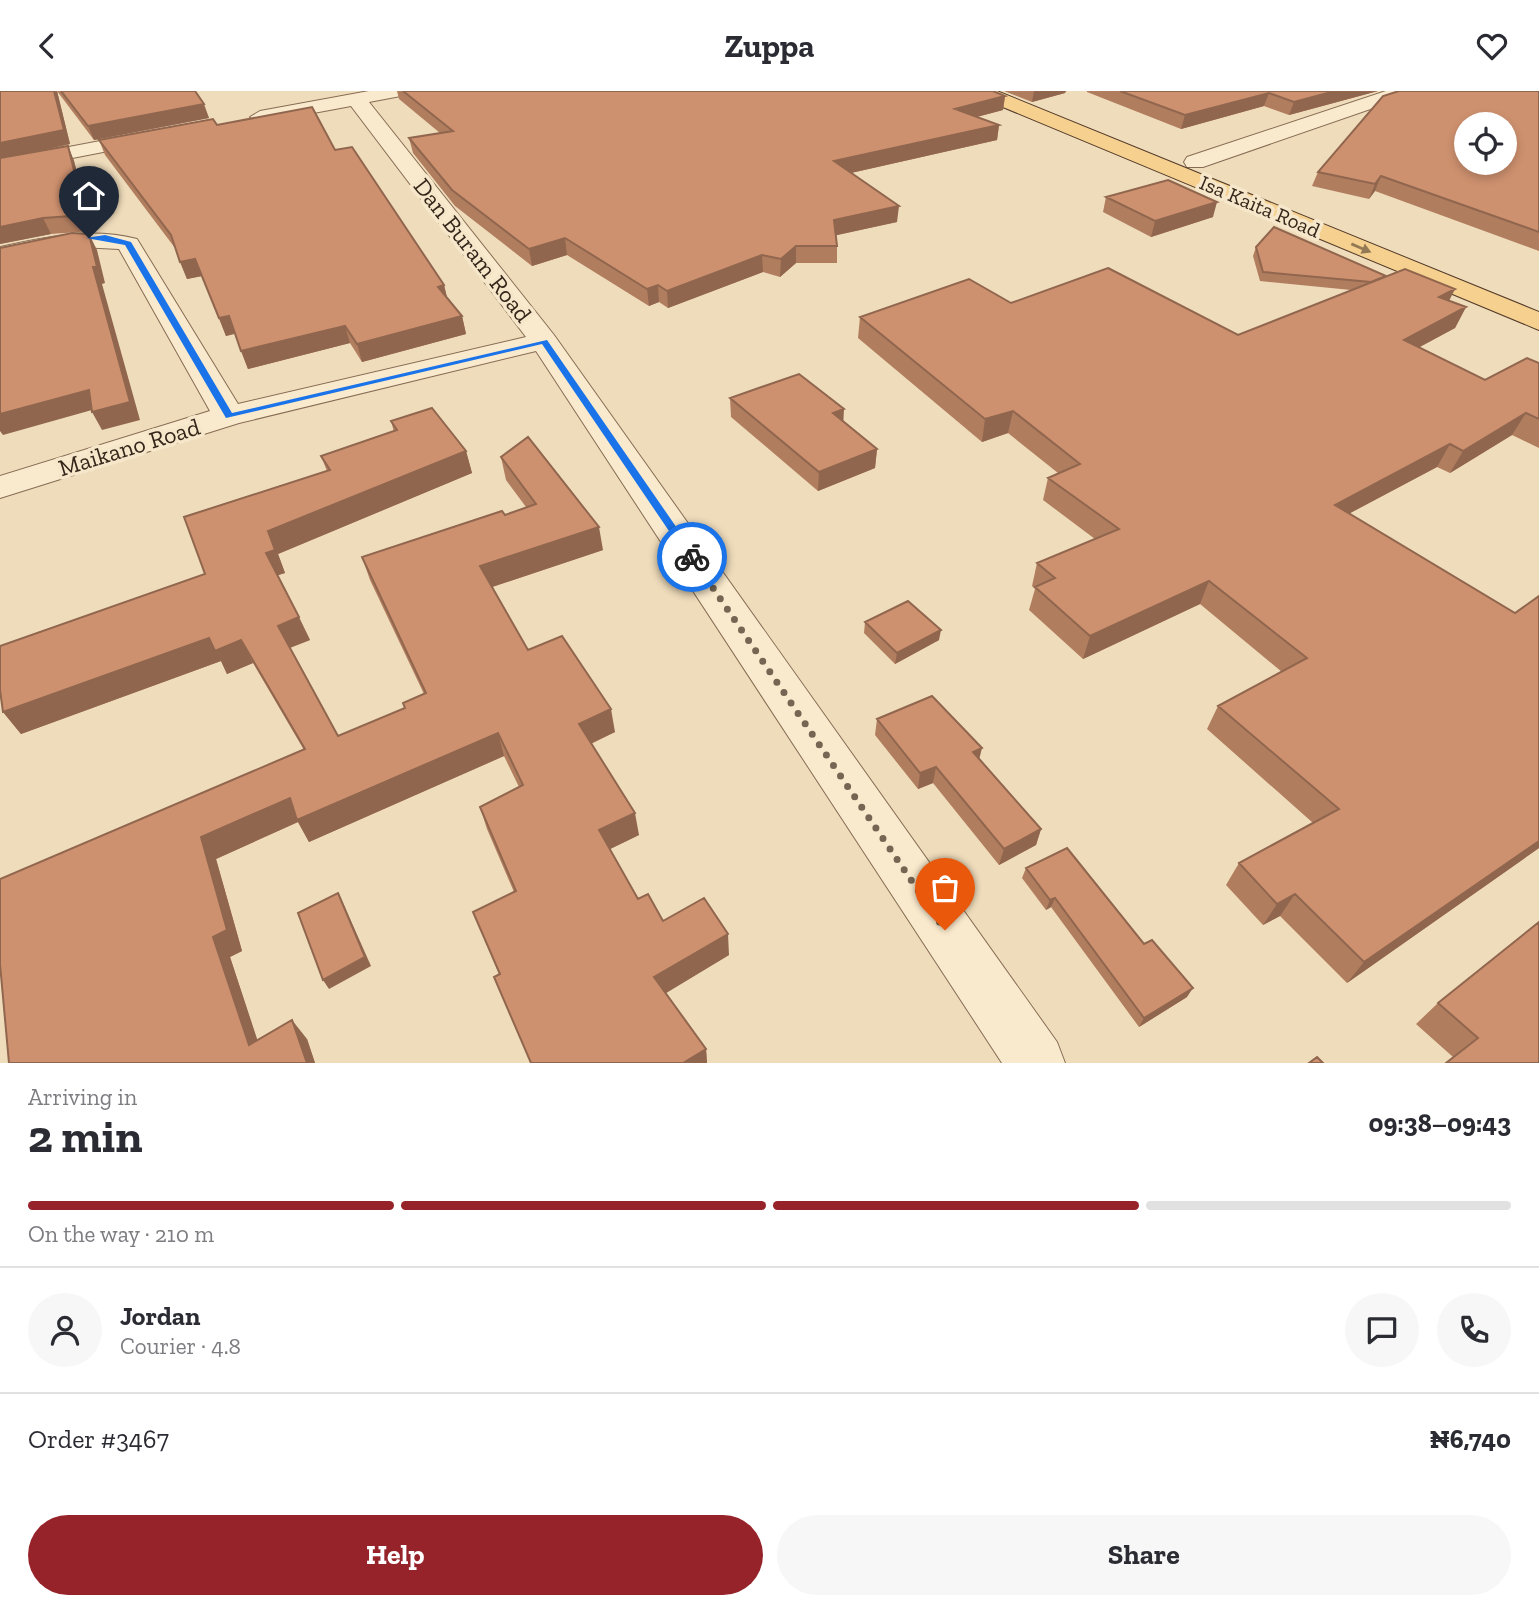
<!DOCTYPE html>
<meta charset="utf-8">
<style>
:root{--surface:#fff;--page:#f7f7f7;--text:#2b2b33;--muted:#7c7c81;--line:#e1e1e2;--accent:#96232a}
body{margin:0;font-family:"Zilla Slab",serif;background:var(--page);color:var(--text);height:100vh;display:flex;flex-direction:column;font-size:26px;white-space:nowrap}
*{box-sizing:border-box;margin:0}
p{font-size:23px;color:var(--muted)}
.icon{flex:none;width:38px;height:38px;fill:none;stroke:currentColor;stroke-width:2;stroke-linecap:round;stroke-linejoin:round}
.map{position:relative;height:972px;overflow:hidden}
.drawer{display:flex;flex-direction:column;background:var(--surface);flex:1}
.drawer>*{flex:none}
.fabs{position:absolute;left:1454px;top:21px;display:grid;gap:14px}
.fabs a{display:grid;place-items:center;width:63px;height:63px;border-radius:50%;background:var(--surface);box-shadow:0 4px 10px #0003;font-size:35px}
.pin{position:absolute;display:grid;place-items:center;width:60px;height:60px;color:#fff;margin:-72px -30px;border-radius:50% 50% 50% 0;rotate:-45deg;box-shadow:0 0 7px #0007}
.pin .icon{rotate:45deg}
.courier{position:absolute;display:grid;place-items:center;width:70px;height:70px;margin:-35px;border:5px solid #1a73e8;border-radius:50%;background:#fff;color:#222;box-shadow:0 2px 9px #0007}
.overview em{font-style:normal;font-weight:700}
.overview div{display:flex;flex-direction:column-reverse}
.overview{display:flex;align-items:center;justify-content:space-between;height:119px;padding:0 28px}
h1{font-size:46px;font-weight:700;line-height:52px}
.bar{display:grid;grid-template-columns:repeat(4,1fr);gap:10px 7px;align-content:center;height:84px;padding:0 28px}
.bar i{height:9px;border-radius:5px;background:var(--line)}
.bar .active{background:var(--accent)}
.bar p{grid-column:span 4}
.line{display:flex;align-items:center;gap:18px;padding:0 28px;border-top:2px solid var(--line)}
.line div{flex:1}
.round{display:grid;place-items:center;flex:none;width:74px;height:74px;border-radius:37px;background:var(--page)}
.cta{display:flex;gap:14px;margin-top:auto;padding:14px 28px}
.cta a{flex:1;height:80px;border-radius:42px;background:var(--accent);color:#fff;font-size:28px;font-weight:700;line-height:80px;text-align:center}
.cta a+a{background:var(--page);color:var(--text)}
header{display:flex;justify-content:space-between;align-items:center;height:91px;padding:0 28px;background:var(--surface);font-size:32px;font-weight:700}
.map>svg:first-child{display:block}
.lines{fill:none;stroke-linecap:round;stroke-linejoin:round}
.street-casing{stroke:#866c54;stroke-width:2}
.primary-casing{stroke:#533a29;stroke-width:2}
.street{fill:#faeacd;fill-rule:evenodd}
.primary{fill:#f5d08f;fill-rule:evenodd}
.wall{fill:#b17d5f}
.shaded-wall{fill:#90664e}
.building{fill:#ce916f;stroke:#90664e;stroke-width:2;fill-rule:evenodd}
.oneway{fill:#947a54}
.route{fill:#1a73e8}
.done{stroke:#756552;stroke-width:7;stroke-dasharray:0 12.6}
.labels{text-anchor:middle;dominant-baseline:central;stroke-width:7;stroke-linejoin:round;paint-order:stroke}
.far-street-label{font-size:21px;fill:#34251a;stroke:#f6e7ca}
.street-label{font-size:24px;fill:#34251a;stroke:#f6e7ca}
</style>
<header><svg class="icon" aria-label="back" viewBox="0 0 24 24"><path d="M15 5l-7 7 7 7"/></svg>Zuppa<svg class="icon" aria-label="heart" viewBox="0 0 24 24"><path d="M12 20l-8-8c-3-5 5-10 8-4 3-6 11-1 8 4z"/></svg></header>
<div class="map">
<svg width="1539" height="972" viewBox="0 0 1539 972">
<rect width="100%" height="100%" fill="#efdcbb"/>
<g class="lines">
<defs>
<path id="street" d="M369,0H408L406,4L369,11L554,244L1057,951L1065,972H1002L536,260L239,332L0,407V385L210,320L119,158L80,156L0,172V156C47,146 89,136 137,148L238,313L526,246L351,15L260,32L250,26L260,20Z
M1386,0H1413L1411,4L1203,76H1187L1184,71L1187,66Z
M153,40L160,42L163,46L160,50L0,81V69Z"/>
<path id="primary" d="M972,0H997L1539,221V239L974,4Z"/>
</defs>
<use href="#street" class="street-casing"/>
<use href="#primary" class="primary-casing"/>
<use href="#street" class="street"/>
<use href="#primary" class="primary"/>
</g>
<path class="wall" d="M0,0H57L70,53L32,62L68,55L74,70L92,140L51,143L0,153Z
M57,0H195L209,27L94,49Z
M397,0H993L1005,5L1003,19L977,26L999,34L997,49L851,82L897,131L836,144L837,155V172H796L780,186L763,181L668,217L659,211L649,215L567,164L532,175L455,115L413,62L409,47L440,42L399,8Z
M1004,0H1066L1065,2L1032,11Z
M1087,0H1378L1289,24L1264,15L1181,38L1087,1Z
M1539,0V160L1375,100L1369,108L1312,95L1318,81Z
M217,34L335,59L444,194L447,206L462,225L466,243L362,271L350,252L248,278L235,243L226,245L202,185L187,188L175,157L105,64L99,49Z
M1106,106L1213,126L1151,146L1103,121Z
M1256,156L1386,185L1466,216L1455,237L1419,256L1485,289L1539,272V357L1512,344L1450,382L1437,376L1350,422L1539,757L1347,892L1280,825L1263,834L1226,794L1239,772L1313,732L1207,638L1218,615L1282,581L1200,513L1083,568L1029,519L1035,498L1032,495L1037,472L1095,448L1043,409L1048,387L1058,382L1008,342L982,351L858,247L860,226L1011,212L1238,244L1351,199L1260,190L1253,165Z
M730,307L843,331L877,358L875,377L818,400L731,326Z
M391,330L466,360L472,382L278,463L285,482L277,484L310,549L290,557L338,645L405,617L424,603L370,489L362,466L505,424L526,416L506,389L501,366L603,459L492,496L528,559L615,641L591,653L639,744L610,758L638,808L663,830L729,864L665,902L706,958L707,972H531L499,883L473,821L514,801L487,738L480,716L519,696L504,665L309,751L298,731L216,768L242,860L230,866L257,949L307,948L315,972H9L304,659L253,572L227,583L221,570L21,643L3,621L205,483L327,380L321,365L394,341Z
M865,531L939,549L895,573L864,542Z
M877,628L980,668L1041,738L1036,754L999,774L933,692L918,698L875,644Z
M1026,777L1187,906L1139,936L1051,816L1046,819L1022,787Z
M1438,912L1539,972L1453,966L1416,933Z"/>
<path class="shaded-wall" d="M54,0H57L70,53L0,68V52Z
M1034,0H1066L1065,2L1032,11Z
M1335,0H1378L1289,24L1294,11Z
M1269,2L1264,15L1181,38L1185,24Z
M1005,5L1003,19L953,32L955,18Z
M204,13L209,27L94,49L88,35Z
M999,34L997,49L833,86L834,70Z
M68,55L74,70L92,140L85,124Z
M1381,85L1375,100L1369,108L1375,93Z
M1217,111L1213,126L1151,146L1155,130Z
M899,115L897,131L833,145L834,129Z
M43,127L51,143L0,153V136Z
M89,143L97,159L105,192L102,193L140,329L102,339L92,321L93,176Z
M565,147L567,164L532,175L529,158Z
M796,155V172L780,186L781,168Z
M762,164L763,181L668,217L667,200Z
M195,168L202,185L187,188L180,171Z
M444,194L448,211L438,196Z
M658,194L659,211L649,215L647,198Z
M1455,198L1445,218L1439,206Z
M1466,216L1455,237L1394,270L1404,249Z
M229,225L236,242L226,245L219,227Z
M462,225L466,243L362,271L357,253Z
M345,235L350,252L248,278L241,260Z
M89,299L99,317L3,344L0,340V323Z
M844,318L843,337L833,322Z
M1013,320L1008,342L982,351L985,328Z
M1526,322L1512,344L1450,382L1463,360Z
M1450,353L1437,376L1324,436L1335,414Z
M877,358L875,377L818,400L819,381Z
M466,360L472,382L278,463L285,482L276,485L266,462L268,440Z
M599,436L603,459L486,498L480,475Z
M1209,490L1200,513L1083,568L1090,545Z
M299,526L310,549L289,557L278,535Z
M941,539L939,549L895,573L897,562Z
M209,547L241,549L253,572L227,583L221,570L21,643L3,621Z
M611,618L615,641L583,656L579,633Z
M498,642L504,665L309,751L298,731L216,768L242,860L230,866L265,972L249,954L213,846L201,746L290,707Z
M982,657L978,673L973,661Z
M936,676L933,692L918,698L920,682Z
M635,722L639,744L604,761L599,739Z
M1041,738L1036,754L999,774L1004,758Z
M1539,750V757L1347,892L1364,871Z
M338,802L343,812L371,875L329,898L323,889Z
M1295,803L1280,825L1263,834L1277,813Z
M1055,807L1051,816L1046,819L1050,809Z
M728,843L729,864L658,907L654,886Z
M1193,897L1187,906L1139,936L1144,927Z
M292,929L307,948L315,972H307Z
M706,958L707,972H683Z"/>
<path class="building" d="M0,0H54L64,39L0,52Z
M61,0H195L204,13L88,35Z
M403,0H993L1005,5L955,18L999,34L834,70L899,115L834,129L837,155H796L781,168L762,164L667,200L658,194L647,198L565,147L529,158L452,99L409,47L453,40Z
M1120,0H1335L1294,11L1269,2L1185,24Z
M1399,0H1539V141L1381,85L1375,93L1318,81L1383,5ZM1466,33H1505V72H1466Z
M312,16L335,59L352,56L444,194L438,196L462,225L357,253L345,235L241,260L229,225L219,227L195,168L180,171L171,144L99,49L213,28L217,34Z
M68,55L85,124L43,127L0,136V67Z
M1168,89L1217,111L1155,130L1106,106Z
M1274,136L1386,185L1371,191L1263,181L1256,156Z
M72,142L89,143L97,176H93L130,311L92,321L89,299L0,323V157Z
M1108,177L1238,244L1405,178L1455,198L1439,206L1466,216L1404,249L1485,289L1527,267L1539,272V328L1526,322L1463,360L1450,353L1335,414L1515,522L1539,505V750L1364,871L1295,803L1277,813L1239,772L1339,718L1218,615L1307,567L1209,490L1090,545L1035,496L1055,487L1037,472L1119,438L1048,387L1080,373L1013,320L985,328L860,226L969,188L1011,212Z
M799,283L844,318L833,322L877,358L819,381L730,307Z
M432,317L466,360L268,440L275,459L266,462L299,526L278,535L338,645L405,617L403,612L426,602L362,466L502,420L505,424L536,413L501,366L528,346L599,436L480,475L528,559L562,545L611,618L579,633L635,722L599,739L638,808L648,803L663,830L704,807L728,843L654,886L706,958L683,972H531L494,886L500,883L473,821L516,800L480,716L523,694L498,642L297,729L290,707L201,746L227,839L213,846L249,954L292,929L307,972H9L0,873V788L305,658L241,549L215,560L209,547L3,621L0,599V555L205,483L184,426L330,379L321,365L397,339L391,330Z
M908,510L941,539L897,562L865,531Z
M932,605L982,657L973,661L1041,738L1004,758L936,676L920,682L877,628Z
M1067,757L1144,853L1152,849L1193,897L1144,927L1055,807L1050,809L1026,777Z
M338,802L365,866L323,889L298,822Z
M1539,831V972H1446L1478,947L1438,912Z
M1317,966L1323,972H1309Z"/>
<defs><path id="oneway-solid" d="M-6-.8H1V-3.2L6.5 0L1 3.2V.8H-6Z" transform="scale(1.75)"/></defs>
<use class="oneway" href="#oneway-solid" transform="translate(1361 157) rotate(23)"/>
<path class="route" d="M105,144L131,151L232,322L547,249L697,466L688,468L542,253L226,327L125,154L86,147Z"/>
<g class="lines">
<path class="done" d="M692,466L945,839"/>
</g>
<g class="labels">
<g class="far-street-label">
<text transform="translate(1260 115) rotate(23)">Isa Kaita Road</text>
</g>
<g class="street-label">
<text transform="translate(473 159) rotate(52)">Dan Buram Road</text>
<text transform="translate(129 356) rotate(-17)">Maikano Road</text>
</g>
</g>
</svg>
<div class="fabs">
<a><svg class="icon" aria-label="locate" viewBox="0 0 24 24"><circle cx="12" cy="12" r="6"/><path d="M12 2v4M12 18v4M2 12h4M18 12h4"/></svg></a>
</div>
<div class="pin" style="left:945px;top:839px;background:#ea580c"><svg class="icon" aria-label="bag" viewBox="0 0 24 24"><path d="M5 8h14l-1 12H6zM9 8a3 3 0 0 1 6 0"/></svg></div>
<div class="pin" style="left:89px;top:147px;background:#1f2937"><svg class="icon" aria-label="home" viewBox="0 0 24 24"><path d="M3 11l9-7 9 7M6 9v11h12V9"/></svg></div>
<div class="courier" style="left:692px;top:466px"><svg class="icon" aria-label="bike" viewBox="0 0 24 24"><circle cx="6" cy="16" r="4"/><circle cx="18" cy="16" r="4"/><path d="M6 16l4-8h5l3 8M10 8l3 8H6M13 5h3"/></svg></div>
</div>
<section class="drawer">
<div class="overview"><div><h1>2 min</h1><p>Arriving in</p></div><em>09:38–09:43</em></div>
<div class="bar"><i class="active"></i><i class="active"></i><i class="active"></i><i></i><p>On the way · 210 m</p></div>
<div class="line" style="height:126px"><a class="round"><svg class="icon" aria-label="person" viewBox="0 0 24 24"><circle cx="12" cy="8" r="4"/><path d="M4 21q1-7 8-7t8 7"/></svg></a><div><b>Jordan</b><p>Courier · 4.8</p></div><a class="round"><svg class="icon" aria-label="chat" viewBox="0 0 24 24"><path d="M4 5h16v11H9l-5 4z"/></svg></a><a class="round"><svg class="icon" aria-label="phone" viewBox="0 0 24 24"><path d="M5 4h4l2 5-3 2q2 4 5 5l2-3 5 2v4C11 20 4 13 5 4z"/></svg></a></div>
<div class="line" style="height:91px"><div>Order #3467</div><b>₦6,740</b></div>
<div class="cta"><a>Help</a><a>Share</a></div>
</section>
